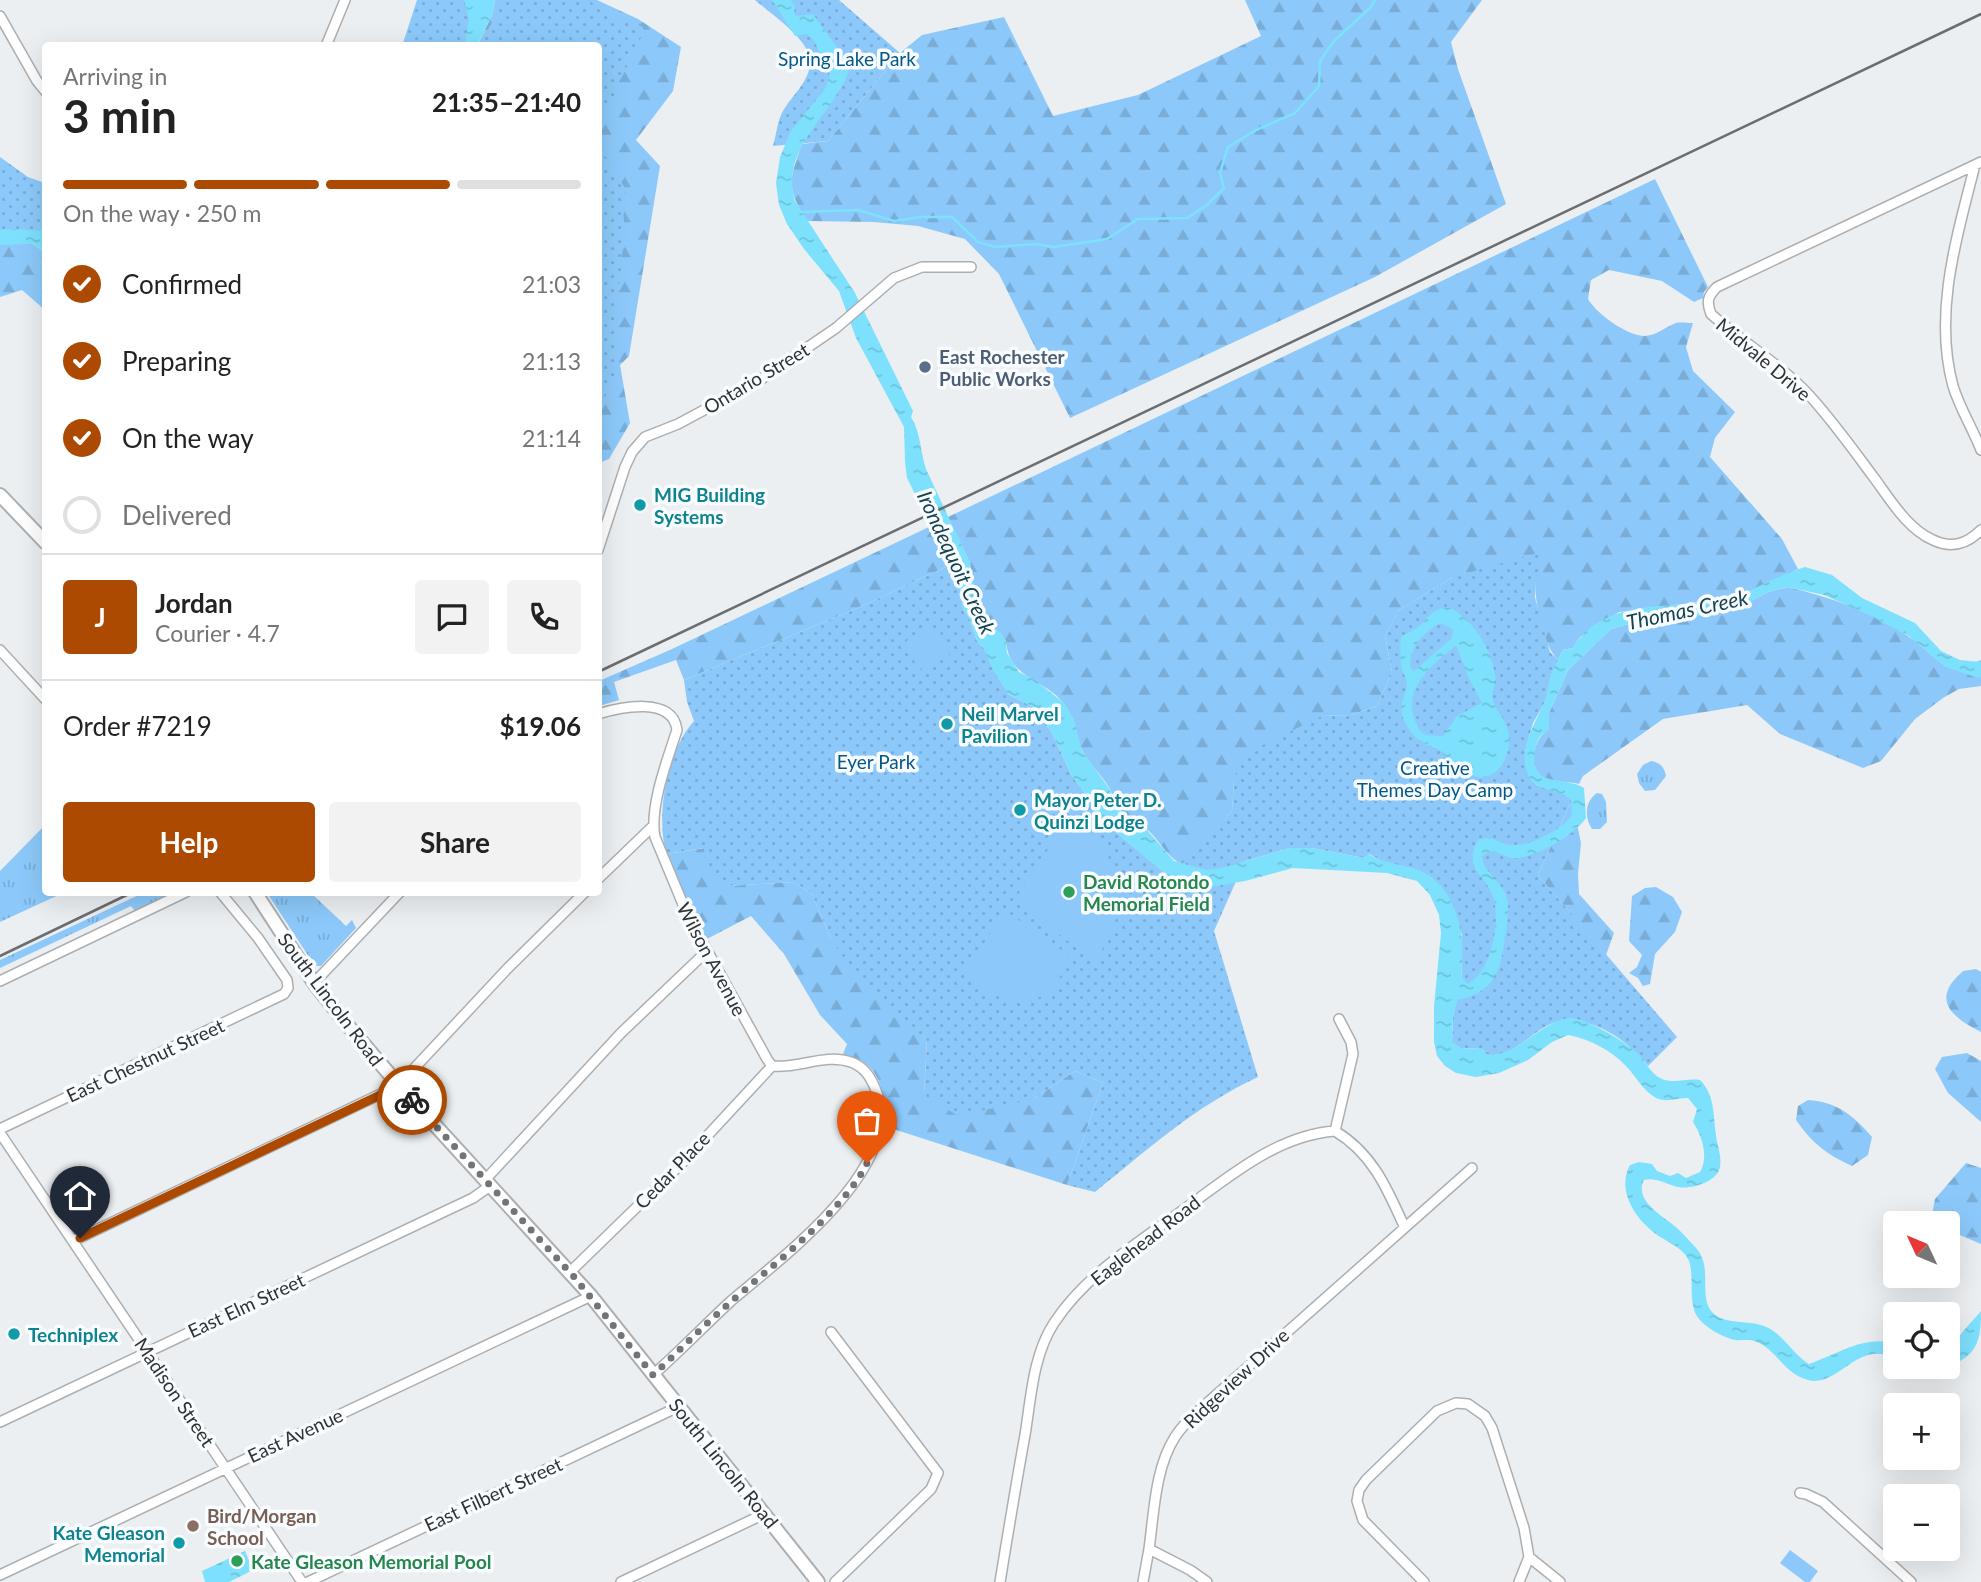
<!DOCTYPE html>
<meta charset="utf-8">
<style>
:root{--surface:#fff;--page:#f2f2f2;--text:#222;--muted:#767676;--line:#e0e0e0;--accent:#ab4a00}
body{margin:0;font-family:Lato,sans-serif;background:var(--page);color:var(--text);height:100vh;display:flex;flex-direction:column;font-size:26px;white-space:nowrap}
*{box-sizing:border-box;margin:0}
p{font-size:23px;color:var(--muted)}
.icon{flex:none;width:38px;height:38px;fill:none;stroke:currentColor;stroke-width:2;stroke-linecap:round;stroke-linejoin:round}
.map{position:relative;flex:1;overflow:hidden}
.panel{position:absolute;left:42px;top:42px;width:560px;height:854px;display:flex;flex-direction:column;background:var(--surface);border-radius:7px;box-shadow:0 7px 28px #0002}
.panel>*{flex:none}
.needle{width:46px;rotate:314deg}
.controls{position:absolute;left:1883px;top:1211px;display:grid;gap:14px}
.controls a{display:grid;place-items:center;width:77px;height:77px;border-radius:7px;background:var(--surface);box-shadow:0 7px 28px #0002;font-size:35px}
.pin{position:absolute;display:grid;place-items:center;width:60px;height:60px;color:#fff;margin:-72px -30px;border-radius:50% 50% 50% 0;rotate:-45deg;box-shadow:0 0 7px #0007}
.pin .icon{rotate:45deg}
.courier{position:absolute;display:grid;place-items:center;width:70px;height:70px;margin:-35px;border:5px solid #ab4a00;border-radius:50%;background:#fff;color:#222;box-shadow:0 2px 9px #0007}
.headline em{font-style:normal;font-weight:700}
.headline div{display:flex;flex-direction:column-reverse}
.headline{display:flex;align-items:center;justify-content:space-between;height:119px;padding:0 21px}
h1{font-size:46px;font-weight:700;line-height:52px}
.bar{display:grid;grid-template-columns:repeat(4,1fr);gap:10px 7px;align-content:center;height:84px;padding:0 21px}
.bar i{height:9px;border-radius:5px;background:var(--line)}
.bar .on{background:var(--accent)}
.bar p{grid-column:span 4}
.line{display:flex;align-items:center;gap:18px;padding:0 21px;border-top:2px solid var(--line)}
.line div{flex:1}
.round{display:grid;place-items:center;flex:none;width:74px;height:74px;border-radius:7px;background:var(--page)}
ol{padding:0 21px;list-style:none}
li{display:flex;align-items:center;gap:21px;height:77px}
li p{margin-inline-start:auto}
li .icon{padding:7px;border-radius:50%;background:var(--accent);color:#fff;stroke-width:4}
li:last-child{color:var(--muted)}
li i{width:38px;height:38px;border:4px solid var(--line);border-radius:50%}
.action{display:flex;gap:14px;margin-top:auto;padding:14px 21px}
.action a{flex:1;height:80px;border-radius:7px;background:var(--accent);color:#fff;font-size:28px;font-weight:700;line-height:80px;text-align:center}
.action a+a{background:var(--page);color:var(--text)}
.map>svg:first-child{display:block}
.grass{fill:url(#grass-tufts)}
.forest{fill:url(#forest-firs)}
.park{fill:url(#park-dots)}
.pitch{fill:#8cc9fa}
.water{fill:url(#water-ripples);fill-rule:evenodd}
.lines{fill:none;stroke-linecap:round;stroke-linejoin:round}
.stream{stroke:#7de1fd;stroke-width:2.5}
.street-casing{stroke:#acafb2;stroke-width:12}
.secondary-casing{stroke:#acafb2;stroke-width:16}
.street{stroke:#fff;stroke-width:9}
.secondary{stroke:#fff;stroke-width:12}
.rail{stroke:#6b6d6f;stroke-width:2.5}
.done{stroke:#727476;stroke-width:7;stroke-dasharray:0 12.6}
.route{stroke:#ab4a00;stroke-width:9}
.service-dot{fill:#5c6f8a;stroke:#f8fcff;stroke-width:2.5}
.culture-dot{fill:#0f9aa8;stroke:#f8fcff;stroke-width:2.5}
.leisure-dot{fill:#2e9e5b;stroke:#f8fcff;stroke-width:2.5}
.education-dot{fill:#8d6e63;stroke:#f8fcff;stroke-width:2.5}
.labels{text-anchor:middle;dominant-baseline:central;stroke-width:7;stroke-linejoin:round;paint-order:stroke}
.park-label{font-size:19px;fill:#045787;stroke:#f8fcff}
.service-label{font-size:19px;font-weight:bold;fill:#4e5e75;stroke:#f8fcff;text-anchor:start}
.street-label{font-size:19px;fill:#313233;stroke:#f8fcff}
.culture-label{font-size:19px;font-weight:bold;fill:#0d838f;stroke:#f8fcff;text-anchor:start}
.leisure-label{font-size:19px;font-weight:bold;fill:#27864d;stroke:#f8fcff;text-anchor:start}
.education-label{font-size:19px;font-weight:bold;fill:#785e54;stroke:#f8fcff;text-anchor:start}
.water-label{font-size:21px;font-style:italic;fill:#16434f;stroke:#f8fcff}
</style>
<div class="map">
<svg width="1981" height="1582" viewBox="0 0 1981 1582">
<defs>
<pattern id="grass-tufts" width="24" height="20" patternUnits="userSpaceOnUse" patternTransform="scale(1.75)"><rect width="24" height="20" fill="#8cc9fa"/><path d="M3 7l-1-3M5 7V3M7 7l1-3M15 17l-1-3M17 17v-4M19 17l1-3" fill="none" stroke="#79add7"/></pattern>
<pattern id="forest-firs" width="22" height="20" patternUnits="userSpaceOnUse" patternTransform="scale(1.75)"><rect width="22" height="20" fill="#8cc9fa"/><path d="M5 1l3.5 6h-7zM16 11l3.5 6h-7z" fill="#79add7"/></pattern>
<pattern id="park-dots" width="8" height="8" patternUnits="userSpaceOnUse" patternTransform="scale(1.75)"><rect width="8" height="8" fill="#8cc9fa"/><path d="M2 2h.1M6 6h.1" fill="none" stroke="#79add7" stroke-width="1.8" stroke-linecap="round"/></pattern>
<pattern id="water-ripples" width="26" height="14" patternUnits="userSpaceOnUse" patternTransform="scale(1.75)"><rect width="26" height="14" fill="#7de1fd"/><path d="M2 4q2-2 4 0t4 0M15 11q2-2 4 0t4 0" fill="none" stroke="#6cc2d9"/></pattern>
</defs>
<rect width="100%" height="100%" fill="#ebeff2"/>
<path class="grass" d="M1651,761C1660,763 1664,766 1666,776L1655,790L1645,791L1639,783L1637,774L1643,765Z
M1597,793L1602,794L1606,802L1607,822L1600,829H1592C1584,817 1585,801 1597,793Z
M45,825L46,892L63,893L0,922V871Z
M145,892L173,893L135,911L131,906L0,968V960Z
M267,893H311L346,926L352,920L356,928L321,966H315Z"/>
<path class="forest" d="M495,0H597L638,19L681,47L673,91L636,140L660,166L629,356L620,365L630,423L609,459L599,463L598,46H477L492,15Z
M1245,0H1482L1451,42L1458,69L1506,204L1375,277L1070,418L999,274L965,239L918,226L874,222L807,221C786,188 789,180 802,144L828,141L900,53L922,35L1004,17L1053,116L1138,95L1261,36Z
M1655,179L1708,287L1704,292L1703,298L1694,302L1662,281L1609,270L1591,280L1588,299C1597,314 1626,335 1644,336C1656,336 1665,327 1676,323C1680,322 1687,323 1693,323L1686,347L1693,371L1735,412L1715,438L1710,457L1782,539L1798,569L1743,594L1723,599L1619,612L1580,637L1573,648L1563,650L1558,660C1542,644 1535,602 1535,580L1453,577L1399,610L1385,636L1392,672L1377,706L1351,715L1322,716L1234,780L1232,811L1183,865C1168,858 1161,843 1149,831C1140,823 1128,817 1119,809C1113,803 1113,796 1110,789C1102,775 1089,764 1082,750C1074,735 1075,719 1065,705C1045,678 1009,680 1006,641L984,623L985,615L975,595L970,563L948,517Z
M18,243L32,244L45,252V310L22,290L0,297V245Z
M931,526L950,565L853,610L684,680L676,660L614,682L619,700L599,706V681L672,649Z
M1788,587C1830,597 1872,612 1908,636C1926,647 1936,664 1956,670L1981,660V686L1959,689L1943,698L1915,719L1881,761L1863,768L1780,734L1747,705L1663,719L1583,776L1579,784C1568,781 1554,783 1544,778C1526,768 1534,737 1549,729V713L1568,670L1611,629L1635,622L1740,607L1768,592Z
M1572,800L1581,843L1578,874L1579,894L1614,933L1606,955L1538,875Z
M705,848L726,886L794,882L812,894L831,939L899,1015L927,1040L924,1094L1033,1099L1075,1071L1103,1083L1067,1185L884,1126C885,1091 882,1063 843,1054L847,1044L820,1015L784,954L751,916L705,940L681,891L666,854Z
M1656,887L1673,897L1682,912L1675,932L1655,954L1650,984L1643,986L1638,978L1629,973L1637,967L1642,955L1629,941L1632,896L1645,888Z
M1976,969L1981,972V1032C1967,1025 1939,1010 1948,990C1950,983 1958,976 1963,971Z
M1967,1053L1981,1061V1122L1948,1093L1935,1069L1942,1057Z
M1808,1100C1837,1102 1853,1115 1872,1137L1868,1155L1852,1166C1826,1154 1813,1144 1796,1120L1798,1106Z
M1966,1163L1981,1168V1244L1948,1230V1223H1940L1932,1215L1935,1199Z"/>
<path class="park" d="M417,0H482L474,45L402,46Z
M498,0H589L602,12L619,20L638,19L644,30L634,54L619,80L615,98L599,113L598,46L482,45L483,37L496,17Z
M755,0H839L900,53L828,141L773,146C776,136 777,124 781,115C790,95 817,78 808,53C803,36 769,12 755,0Z
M599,146L626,190L623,209L625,235L621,261L624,273L615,292L614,300L616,355L619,365L599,411Z
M0,157L28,177L45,183V238L0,236Z
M1545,551L1535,580V598L1550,652L1558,660L1551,676L1550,686L1544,704L1533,723L1525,751L1536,785L1563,792L1572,800L1538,875L1677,1037L1648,1066C1628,1040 1588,1012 1553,1023C1532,1031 1510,1061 1485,1054L1483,1049L1460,1048L1452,1043L1453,1016L1462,977V934L1415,869L1384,862L1369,854L1364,858L1311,848H1290L1245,861L1214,931L1258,1077C1197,1105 1147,1150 1095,1192L1067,1185L1103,1083L1075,1071L1033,1099L958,1116L924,1094L927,1040L864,988L831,939L812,894L794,882L726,886L706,872L704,848L666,854C656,814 666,752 694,721L687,702L684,680L853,610L950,565L962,593L963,609L969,618L977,641L983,647L1008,694L1033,707L1051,731L1072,776L1111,828L1170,877L1232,811L1234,780L1242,755L1322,716L1351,715L1377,706L1392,672L1385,636L1399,610L1453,577Z"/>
<path class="pitch" d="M938,627L950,656L918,670L906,641Z
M1070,816C1123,853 1136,908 1094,961L1017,902L1016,898Z
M1010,914L1073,958L1047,995L1019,1002L986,991L964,973L1002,916Z
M1790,1550L1818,1571L1810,1582H1805L1780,1563Z"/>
<path class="water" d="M464,0H495L492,15L477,45H465L469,18Z
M772,0H791L795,6L794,13L796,16L813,14L849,64C849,76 843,84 837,94C816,128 782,157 795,201L855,293L913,411L911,417C921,433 920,451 926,469L970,563L975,594L983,608L984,623L987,627H993L1001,633L1006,641L1007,653L1019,672L1035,680L1064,703L1074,719L1082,751L1111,791L1113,801L1118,808L1147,830L1174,861L1207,870L1225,867L1290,848H1311L1364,858L1368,854C1384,863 1398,864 1415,869C1443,877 1457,906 1461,933C1464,946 1461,962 1462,977L1467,984C1492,974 1502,916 1492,894C1482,871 1463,868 1478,840C1497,834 1498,846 1515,845C1534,845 1562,829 1572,815L1571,800C1559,789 1542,791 1533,782C1512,758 1535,724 1545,701C1548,692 1548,683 1551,675C1554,666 1559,658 1563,650L1573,648C1604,596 1674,610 1725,599C1753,592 1778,575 1805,567L1832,575L1862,598L1915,623L1941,651L1960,660L1981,662V677L1978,678L1944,666L1909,636L1867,614L1824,595L1788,587L1768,592L1740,607L1715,614L1635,622L1611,629L1568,670L1549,713V730C1539,735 1537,740 1535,751C1528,789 1564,775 1584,788L1586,818C1572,837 1541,854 1518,858C1502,860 1496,844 1482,856C1482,871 1499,879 1505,893C1510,905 1508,918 1506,931C1501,967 1498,992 1457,1000L1453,1016L1452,1043L1460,1048L1483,1049L1485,1054C1513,1061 1541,1021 1569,1018C1585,1017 1624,1041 1636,1052C1645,1060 1651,1075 1662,1079C1674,1084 1687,1078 1700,1080C1715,1095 1713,1114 1716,1135C1717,1145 1722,1156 1720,1167C1717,1183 1688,1191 1674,1186C1665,1183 1654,1177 1644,1180C1633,1201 1665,1217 1677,1228C1684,1235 1690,1241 1696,1248C1714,1268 1697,1296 1713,1313C1725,1325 1749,1320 1764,1326C1783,1333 1792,1354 1809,1364C1836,1355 1866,1334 1895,1344V1359C1858,1338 1839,1388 1808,1380C1783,1373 1778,1351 1757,1342C1747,1338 1739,1342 1731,1339C1721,1336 1705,1327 1699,1319C1687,1304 1695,1279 1689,1261C1683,1246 1663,1241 1652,1231C1633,1216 1617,1188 1630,1165L1639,1162L1652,1164L1657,1171L1670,1176L1678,1173L1686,1178L1700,1172C1709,1157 1702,1136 1693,1122L1697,1109L1688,1098C1678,1098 1666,1103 1656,1098C1642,1090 1636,1076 1626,1066C1611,1050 1589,1039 1568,1035L1552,1042L1528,1060L1499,1073L1476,1077L1456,1073L1445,1066L1437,1056L1434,1042V1006L1441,933L1439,915L1430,895L1417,881L1387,873L1293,868L1245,881L1199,889L1170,877L1137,850L1111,828L1072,776L1051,731L1033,707L1008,694L993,670L983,647L977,641L969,618L963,609L962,593L952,568L907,478L905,462L904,427L856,338L839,291L804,249L787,224L779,205L776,183L780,157L791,131L825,89L830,75L814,40L807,34L795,36Z
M7,229L45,231V252L32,244L0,245V230Z
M1448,607C1472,618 1492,649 1495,675C1497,685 1490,692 1493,701C1496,710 1503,717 1506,725C1513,739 1508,764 1494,773C1471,787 1454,762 1439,750C1437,748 1433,748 1430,746C1418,742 1409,731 1404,720C1397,704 1406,698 1407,684C1407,679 1403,673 1402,669C1400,662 1400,644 1401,637C1404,634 1408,633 1412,631C1427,623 1427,610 1448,607ZM1440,623L1453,629L1452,638L1414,671L1410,666C1411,645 1423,633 1440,623ZM1456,645L1469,678L1482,703L1457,716L1443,736C1426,735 1420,737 1414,718C1404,685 1434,664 1456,645Z
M1981,1311C1981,1340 1978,1355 1948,1367C1948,1343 1967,1328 1981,1311Z
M245,1551L253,1570L229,1582H205L202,1571Z"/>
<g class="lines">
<path class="stream" d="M799,212L858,210L894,221L921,217H952L978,242L995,247L1037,244L1053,247L1107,239L1138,219L1187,218L1207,205L1224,188L1220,173L1228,147L1256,130L1295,113L1319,86L1320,61L1334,41L1371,7L1375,0"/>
<defs>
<path id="street" d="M0,16L37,81L46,92
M326,46L345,0
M1981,162L1717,287C1708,296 1706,301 1711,314C1742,342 1780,364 1809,395C1833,421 1854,451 1875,479C1891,501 1908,529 1933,540C1952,549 1967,544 1981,530
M1975,165C1957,236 1933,313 1953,386C1960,409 1973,429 1981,450
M598,550L625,467L632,452L645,437L678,424L760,380L836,328L894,278L922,267H971
M0,650L46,700
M598,714C621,707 673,696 677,730C668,758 649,807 655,837L687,914L767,1059L772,1066C798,1069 825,1053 851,1062C864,1067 870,1076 875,1088C909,1165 781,1258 731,1301C705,1325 680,1351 653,1375
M598,879L653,826
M0,981L186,892
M314,983L400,892
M0,1129L284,994L288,988L287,980L258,938L220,892
M1335,1131C1372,1153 1387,1188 1404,1226
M1335,1131L1353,1054L1351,1042L1339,1019
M0,1133L302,1582
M485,1180L621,1033L707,951
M73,1241L387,1091L407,1076L507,969L585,892
M570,1272L683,1162L772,1066
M831,1332L938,1473L931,1489L835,1582
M0,1422L473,1198L490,1186
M1800,1493L1806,1494L1823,1502L1911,1582
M1529,1557L1560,1582
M0,1575L591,1296
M308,1582L678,1407
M621,1582L764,1514
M1000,1582C1008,1533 1016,1484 1025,1435C1031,1398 1033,1355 1054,1323C1088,1271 1146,1238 1194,1202C1236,1171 1281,1135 1335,1131
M1143,1582L1149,1549
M1207,1582L1190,1570L1149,1549C1154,1513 1155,1468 1175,1437C1185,1421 1201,1409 1214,1397L1472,1168
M1424,1582L1363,1520L1357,1501L1359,1490L1366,1480L1437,1411L1456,1403L1468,1404L1485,1416L1492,1428L1524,1528L1529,1557L1519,1582"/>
<path id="secondary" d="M0,495L46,543
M255,892L314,983L349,1027L403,1090L591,1296L818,1582"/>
</defs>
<use href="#street" class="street-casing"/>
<use href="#secondary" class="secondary-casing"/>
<use href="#street" class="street"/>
<use href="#secondary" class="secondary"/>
<path class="rail" d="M598,672L1981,14
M0,956L133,892"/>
</g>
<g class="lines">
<path class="done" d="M412,1100L575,1278L653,1375C677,1353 700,1329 724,1308C766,1270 843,1213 867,1163"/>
<path class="route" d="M80,1238L378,1096L397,1084L412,1100"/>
</g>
<circle class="service-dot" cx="925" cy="367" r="7"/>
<g class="culture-dot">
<circle cx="640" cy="505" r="7"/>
<circle cx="947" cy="724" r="7"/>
<circle cx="1020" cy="810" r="7"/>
<circle cx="14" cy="1334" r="7"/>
<circle cx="179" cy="1543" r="7"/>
</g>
<g class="leisure-dot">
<circle cx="1069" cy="892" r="7"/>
<circle cx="237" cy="1561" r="7"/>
</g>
<circle class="education-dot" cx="193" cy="1526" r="7"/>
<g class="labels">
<g class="park-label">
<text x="847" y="58">Spring Lake Park</text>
<text x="876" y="761">Eyer Park</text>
<text x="1435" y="767">Creative<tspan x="1435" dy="22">Themes Day Camp</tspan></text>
</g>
<g class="service-label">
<text x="939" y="356">East Rochester<tspan x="939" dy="22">Public Works</tspan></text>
</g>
<g class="street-label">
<text transform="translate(1764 359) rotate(40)">Midvale Drive</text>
<text transform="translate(756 378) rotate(-31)">Ontario Street</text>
<text transform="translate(712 959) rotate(62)">Wilson Avenue</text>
<text transform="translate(331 999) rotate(53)">South Lincoln Road</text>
<text transform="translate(145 1060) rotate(-25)">East Chestnut Street</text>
<text transform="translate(672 1170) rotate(-46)">Cedar Place</text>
<text transform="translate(1145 1240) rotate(-38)">Eaglehead Road</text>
<text transform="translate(246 1305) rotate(-25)">East Elm Street</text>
<text transform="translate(1236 1378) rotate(-43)">Ridgeview Drive</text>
<text transform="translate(175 1392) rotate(56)">Madison Street</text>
<text transform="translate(295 1435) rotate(-25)">East Avenue</text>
<text transform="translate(724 1463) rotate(51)">South Lincoln Road</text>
<text transform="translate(493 1494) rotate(-25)">East Filbert Street</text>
</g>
<g class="culture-label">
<text x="654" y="494">MIG Building<tspan x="654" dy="22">Systems</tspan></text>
<text x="961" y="713">Neil Marvel<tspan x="961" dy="22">Pavilion</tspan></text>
<text x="1034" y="799">Mayor Peter D.<tspan x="1034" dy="22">Quinzi Lodge</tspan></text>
<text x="28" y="1334">Techniplex</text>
<text x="165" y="1532" text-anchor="end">Kate Gleason<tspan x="165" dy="22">Memorial</tspan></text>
</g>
<g class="leisure-label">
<text x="1083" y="881">David Rotondo<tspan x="1083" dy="22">Memorial Field</tspan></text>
<text x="251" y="1561">Kate Gleason Memorial Pool</text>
</g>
<g class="education-label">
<text x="207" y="1515">Bird/Morgan<tspan x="207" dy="22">School</tspan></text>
</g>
<g class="water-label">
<text transform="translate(957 562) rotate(65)">Irondequoit Creek</text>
<text transform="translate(1687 609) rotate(-12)">Thomas Creek</text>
</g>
</g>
</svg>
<div class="controls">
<a><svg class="needle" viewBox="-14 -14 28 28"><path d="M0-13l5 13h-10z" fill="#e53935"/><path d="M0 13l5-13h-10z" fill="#767676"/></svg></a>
<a><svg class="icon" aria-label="locate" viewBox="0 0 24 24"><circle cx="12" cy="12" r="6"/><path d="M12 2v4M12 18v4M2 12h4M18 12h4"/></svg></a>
<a>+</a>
<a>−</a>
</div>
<div class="pin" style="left:867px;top:1163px;background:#ea580c"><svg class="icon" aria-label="bag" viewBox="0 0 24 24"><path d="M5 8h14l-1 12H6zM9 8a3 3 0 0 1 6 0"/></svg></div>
<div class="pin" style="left:80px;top:1238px;background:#1f2937"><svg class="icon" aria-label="home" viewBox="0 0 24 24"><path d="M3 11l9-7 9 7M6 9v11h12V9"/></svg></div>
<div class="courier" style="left:412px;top:1100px"><svg class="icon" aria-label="bike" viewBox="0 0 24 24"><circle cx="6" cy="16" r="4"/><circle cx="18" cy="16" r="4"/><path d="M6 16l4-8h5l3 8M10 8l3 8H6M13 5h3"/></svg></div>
<section class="panel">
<div class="headline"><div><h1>3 min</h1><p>Arriving in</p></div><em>21:35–21:40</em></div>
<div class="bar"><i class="on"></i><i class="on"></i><i class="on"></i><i></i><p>On the way · 250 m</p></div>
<ol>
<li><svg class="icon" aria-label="check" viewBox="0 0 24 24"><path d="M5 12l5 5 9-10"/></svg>Confirmed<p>21:03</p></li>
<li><svg class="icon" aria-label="check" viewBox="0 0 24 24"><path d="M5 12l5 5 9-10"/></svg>Preparing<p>21:13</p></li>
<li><svg class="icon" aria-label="check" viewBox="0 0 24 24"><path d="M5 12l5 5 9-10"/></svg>On the way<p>21:14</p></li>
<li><i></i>Delivered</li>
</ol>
<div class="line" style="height:126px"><b class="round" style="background:var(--accent);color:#fff">J</b><div><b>Jordan</b><p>Courier · 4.7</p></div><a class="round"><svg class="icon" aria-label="chat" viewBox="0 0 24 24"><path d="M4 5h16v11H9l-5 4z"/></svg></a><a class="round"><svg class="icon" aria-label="phone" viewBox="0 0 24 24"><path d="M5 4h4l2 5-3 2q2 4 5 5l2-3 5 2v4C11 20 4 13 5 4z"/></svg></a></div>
<div class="line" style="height:91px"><div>Order #7219</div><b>$19.06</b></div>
<div class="action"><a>Help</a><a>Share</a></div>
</section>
</div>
